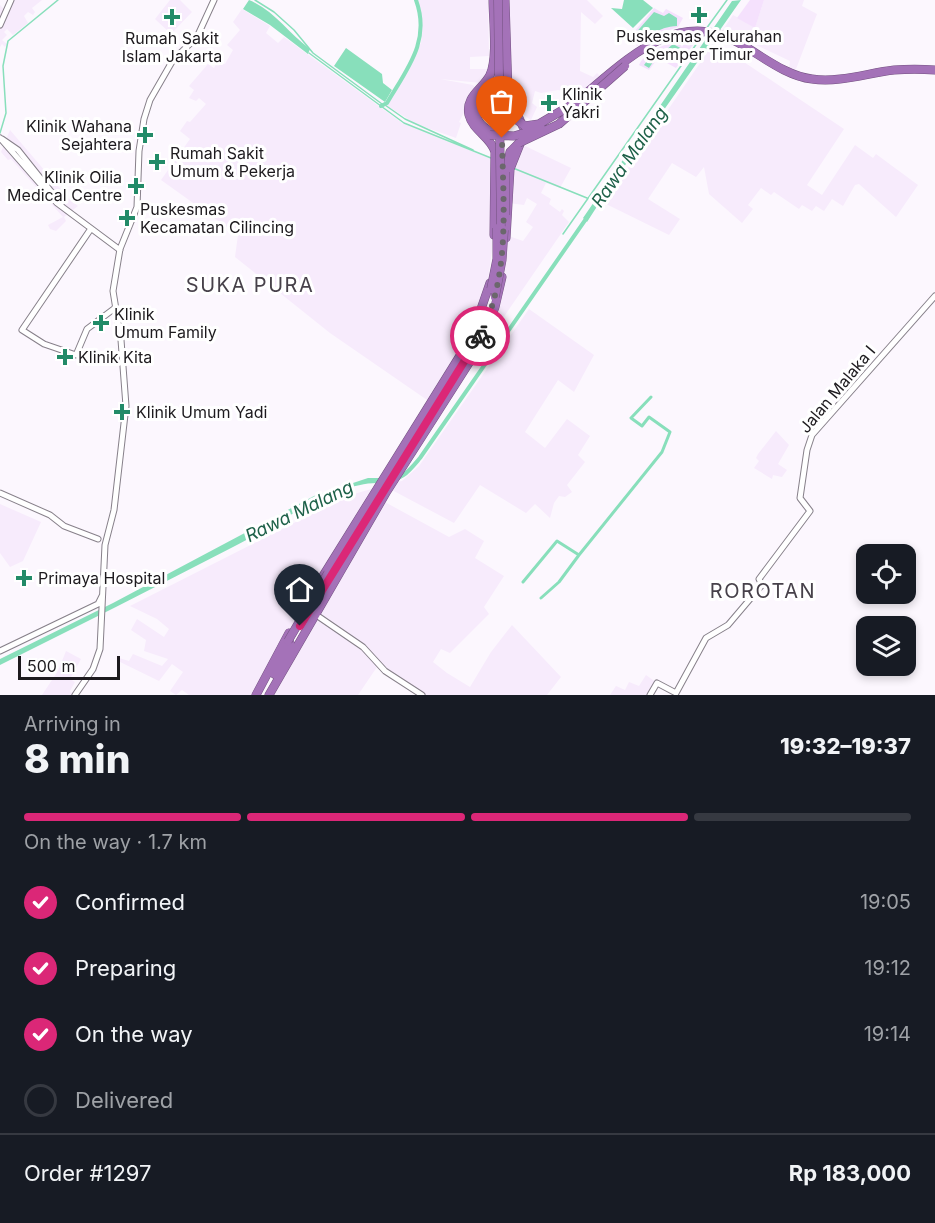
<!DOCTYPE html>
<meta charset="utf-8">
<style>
:root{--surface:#171b24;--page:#20242c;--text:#f1f3f6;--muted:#9ea1a6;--line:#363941;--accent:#db2777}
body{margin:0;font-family:Inter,sans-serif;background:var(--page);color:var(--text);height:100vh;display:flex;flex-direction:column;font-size:22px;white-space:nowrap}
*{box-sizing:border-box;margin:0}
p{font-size:20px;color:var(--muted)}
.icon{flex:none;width:33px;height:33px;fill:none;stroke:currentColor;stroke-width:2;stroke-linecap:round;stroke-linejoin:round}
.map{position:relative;height:695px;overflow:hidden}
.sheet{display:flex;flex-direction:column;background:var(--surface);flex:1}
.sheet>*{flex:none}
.buttons{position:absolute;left:856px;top:544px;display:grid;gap:12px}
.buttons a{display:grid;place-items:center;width:60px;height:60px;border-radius:12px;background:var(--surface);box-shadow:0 3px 9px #0003;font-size:30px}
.scale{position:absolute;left:18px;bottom:15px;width:102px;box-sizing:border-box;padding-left:6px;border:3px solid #1d1a1e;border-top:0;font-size:16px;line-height:21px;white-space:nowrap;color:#1d1a1e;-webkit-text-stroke:4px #fff;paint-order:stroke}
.pin{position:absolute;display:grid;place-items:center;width:51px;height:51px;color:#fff;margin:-62px -26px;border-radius:50% 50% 50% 0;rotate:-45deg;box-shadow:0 0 6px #0007}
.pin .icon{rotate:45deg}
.courier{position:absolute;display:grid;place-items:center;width:60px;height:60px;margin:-30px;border:4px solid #db2777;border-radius:50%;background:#fff;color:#222;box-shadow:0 2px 8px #0007}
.summary em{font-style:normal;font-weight:800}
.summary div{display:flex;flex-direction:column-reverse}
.summary{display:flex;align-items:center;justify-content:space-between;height:102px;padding:0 24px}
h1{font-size:39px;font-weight:800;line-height:45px}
.bar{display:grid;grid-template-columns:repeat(4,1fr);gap:9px 6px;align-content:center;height:72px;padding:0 24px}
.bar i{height:8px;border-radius:4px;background:var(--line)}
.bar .active{background:var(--accent)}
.bar p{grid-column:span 4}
.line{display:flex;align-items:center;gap:15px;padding:0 24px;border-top:2px solid var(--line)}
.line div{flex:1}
ol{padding:0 24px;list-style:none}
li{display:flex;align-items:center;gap:18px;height:66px}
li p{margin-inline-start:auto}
li .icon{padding:6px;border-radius:50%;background:var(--accent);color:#fff;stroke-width:4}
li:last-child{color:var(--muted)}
li i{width:33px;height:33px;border:3px solid var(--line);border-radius:50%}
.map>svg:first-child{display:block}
.built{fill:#f7ebfc}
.green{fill:#f5e1fd}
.water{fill:#88dfbb}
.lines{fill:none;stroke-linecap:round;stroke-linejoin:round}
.stream{stroke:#88dfbb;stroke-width:1.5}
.canal{stroke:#88dfbb;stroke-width:3}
.river{stroke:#88dfbb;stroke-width:4}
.secondary-casing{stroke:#87808a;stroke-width:7}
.highway-casing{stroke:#755382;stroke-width:9}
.secondary{stroke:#fff;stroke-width:5}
.highway{stroke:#a472b8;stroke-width:8}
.highway-bridge-casing{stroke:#755382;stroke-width:9;stroke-linecap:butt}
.highway-bridge{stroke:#a472b8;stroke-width:8}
.done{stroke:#6b676c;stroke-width:6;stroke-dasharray:0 10.8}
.route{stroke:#db2777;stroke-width:8}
.poi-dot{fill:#228b68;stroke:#fff;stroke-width:2}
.labels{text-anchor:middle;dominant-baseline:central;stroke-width:6;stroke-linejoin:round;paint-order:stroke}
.poi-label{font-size:16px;fill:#1d1a1e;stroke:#fff;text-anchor:start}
.street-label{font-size:16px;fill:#1d1a1e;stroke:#fff}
.water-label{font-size:18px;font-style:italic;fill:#1e6149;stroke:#fff}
.quarter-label{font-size:20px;letter-spacing:1.5px;fill:#47414a;stroke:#fff}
</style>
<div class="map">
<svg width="935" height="695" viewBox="0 0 935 695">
<rect width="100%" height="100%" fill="#fcf7fe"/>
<path class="built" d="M12,0H42L32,8L35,12L33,15L28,12L24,16L28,23L13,35L7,29L4,32L7,35L2,40L7,44L5,47L2,44L0,47V5L6,11Z
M170,0H180L192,12L171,34L155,19Z
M417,0H488L489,56L470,57V69H489L482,83L440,79L473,85L476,89L459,122L461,123L456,138L416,124L386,105L421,43L422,30Z
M505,0H587L603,16L595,24L581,12L580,71L593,77L597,73L601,77L578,95L558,90L541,93L535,91L532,103L537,107L531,120L522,114L511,97Z
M764,0H804L802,6L817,14L796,69H789L790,61L729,32L721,40L723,48L844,129L807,185L822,195L855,145L873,158L876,154L918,185L896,217L859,184L855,185L843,206L832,199L824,211L816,206L812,211L802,205L799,209L774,192L771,195L761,188L748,205L753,209L742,223L709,194L704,167L696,177L672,163L648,199L680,219L669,235L604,203L733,15L755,27Z
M242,9L270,26L266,33L278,43L284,37L402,123L494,160L492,251L486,294L470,337L430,402L330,333L235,257L238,235L161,180L190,139L180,131L187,121L190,122L206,104L199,98L196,101L189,98L194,90L189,86L208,64L214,68L218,61L225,64L233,50L227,45L240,30L233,22Z
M10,130L69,199L78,206L64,217L66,221L56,231L50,229L48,225L63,217L11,159L8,160L1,152Z
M519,143L571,168L560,188L546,183L541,193L551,199L549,204L560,212L562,209L564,211L562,215L569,222L490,337L485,333L495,303L506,235L523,241L533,227L526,222L537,204L527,198L524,205L507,203Z
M529,309L594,355L574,392L558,380L525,432L545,448L567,419L590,436L578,455L585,462L567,485L572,492L565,497L559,496L554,503L550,518L535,504L526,513L480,485L454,523L390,489L395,482L402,481L419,466Z
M776,431L789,445L778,464L787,470L782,477L773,475L772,479L754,468L759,461L756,458L758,454Z
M375,488L258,695H189L182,690L176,695L170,691L183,672L172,664L159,681L118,661L119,658L129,661L133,654L162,666L168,659L144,651L146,640L131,630L137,619L164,637L169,629L157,619L130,606L347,496Z
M383,501L449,537L465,529L484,541L475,558L504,576L484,607L489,614L450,653L441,649L433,662L447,673L470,687L491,652L512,625L561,677L547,695H418L377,667L358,695H267L297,638Z
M0,504L41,522L23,561L10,567L0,553Z
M66,651L81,659L70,679L75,682L70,691L73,695H42L58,671Z
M646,675L657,683L651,695H610L616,686L625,690L629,682L639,686Z"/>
<path class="green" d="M750,0H764L755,28L737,18Z
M654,8L663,13L666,9L683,18L678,27L661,33L637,46L629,38Z
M687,39L691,45L695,42L676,68L658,58L649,70L639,65C646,51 663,45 677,41L682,47Z"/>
<path class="water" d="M249,0C275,11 288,33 310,49L308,54L270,25L243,9Z
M624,0H643L653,8L633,28L611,8L622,9Z
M741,0L607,191L587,222L583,218L732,1Z
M654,12L664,16L669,13L677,18V26C658,26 646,41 634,41L633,36Z
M673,44L686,51L679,60L669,62L657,56L649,68L644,65L653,53L665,51Z
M346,48L382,74L383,83L392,90L385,102L334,66Z
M368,478H380L378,483C336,482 271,528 233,547C156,587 78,626 0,665V659L113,603L314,496Z"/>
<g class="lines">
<path class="stream" d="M255,0L274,12L294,30L313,53L382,104
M706,29L727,0
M309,53L404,123L491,158
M385,105L405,119L473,150
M0,133L6,113L3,66L8,41L58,0
M513,168L587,198
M563,234L702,36"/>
<path class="canal" d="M523,582L557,541L579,555L662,452L670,432L649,417L642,426L631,418L651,397
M541,598L559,582L579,555"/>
<path class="river" d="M381,106L387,103C407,69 431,41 416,0
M383,481C402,481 409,471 420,458L588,216"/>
<defs>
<path id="secondary" d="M0,25L11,0
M0,138L57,203L120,250
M2,139L18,150L61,204
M90,230L22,330L44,344L76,355L87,329L115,308
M0,493L50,515L64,526L98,539
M306,608L363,647L385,671L422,695
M0,651L98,604L102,596
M75,695L93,669L100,649L105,545L114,510L126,406L121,340L113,291L120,249L137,207L139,151L144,119L150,100L173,60L197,37L214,0
M650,695L657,683L676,693L706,638L728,625L762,585L759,579L810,511L800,498L807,450L812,435L935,296"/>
<path id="highway" d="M493,0C493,19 498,58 490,75C483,89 465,96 469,115C473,131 491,137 495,152L494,235
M505,0L508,93L523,127
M573,104C621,66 674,5 739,43C762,56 786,76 812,79C839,83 868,73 894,70C908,69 921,69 935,70
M492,132C479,126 472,115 478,102L485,99L492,101L497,118
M507,167L510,152L519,143
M506,238L510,169L522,139
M441,399L465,361
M331,575L368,516
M323,576L471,338L490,283
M274,674L290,643
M256,695L289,633
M269,695L387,491L481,344L495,307L502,277"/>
</defs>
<use href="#secondary" class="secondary-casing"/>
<use href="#highway" class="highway-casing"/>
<use href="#secondary" class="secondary"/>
<use href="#highway" class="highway"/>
<defs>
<path id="highway-bridge" d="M498,0L501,233
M505,93L509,114L525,126L539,124L573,104
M490,135L514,136L541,128
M519,143L559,124L625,66
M505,215V172
M491,289L497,259V228
M495,297L502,260L504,230
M288,641L328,573"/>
</defs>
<use href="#highway-bridge" class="highway-bridge-casing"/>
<use href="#highway-bridge" class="highway-bridge"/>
</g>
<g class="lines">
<path class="done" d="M480,336C511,274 503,205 502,138"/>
<path class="route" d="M300,626L480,336"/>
</g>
<g class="poi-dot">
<path d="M696 6h6v6h6v6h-6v6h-6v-6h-6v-6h6z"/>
<path d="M169 8h6v6h6v6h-6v6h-6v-6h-6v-6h6z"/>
<path d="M546 94h6v6h6v6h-6v6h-6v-6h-6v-6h6z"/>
<path d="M142 126h6v6h6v6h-6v6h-6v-6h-6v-6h6z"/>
<path d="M154 153h6v6h6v6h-6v6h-6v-6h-6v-6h6z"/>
<path d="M133 177h6v6h6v6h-6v6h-6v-6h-6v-6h6z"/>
<path d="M124 209h6v6h6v6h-6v6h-6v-6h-6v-6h6z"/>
<path d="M98 314h6v6h6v6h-6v6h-6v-6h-6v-6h6z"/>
<path d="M62 348h6v6h6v6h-6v6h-6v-6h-6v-6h6z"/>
<path d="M119 403h6v6h6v6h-6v6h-6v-6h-6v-6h6z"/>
<path d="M21 569h6v6h6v6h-6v6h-6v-6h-6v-6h6z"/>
</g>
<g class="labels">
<g class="poi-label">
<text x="699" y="36" text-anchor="middle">Puskesmas Kelurahan<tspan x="699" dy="18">Semper Timur</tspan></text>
<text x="172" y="38" text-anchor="middle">Rumah Sakit<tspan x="172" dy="18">Islam Jakarta</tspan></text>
<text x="562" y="94">Klinik<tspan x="562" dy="18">Yakri</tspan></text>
<text x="132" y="126" text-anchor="end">Klinik Wahana<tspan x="132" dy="18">Sejahtera</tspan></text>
<text x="170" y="153">Rumah Sakit<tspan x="170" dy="18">Umum &amp; Pekerja</tspan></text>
<text x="122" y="177" text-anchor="end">Klinik Oilia<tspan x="122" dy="18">Medical Centre</tspan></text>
<text x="140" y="209">Puskesmas<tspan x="140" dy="18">Kecamatan Cilincing</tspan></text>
<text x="114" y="314">Klinik<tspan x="114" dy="18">Umum Family</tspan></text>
<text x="78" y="357">Klinik Kita</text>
<text x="136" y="412">Klinik Umum Yadi</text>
<text x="38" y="578">Primaya Hospital</text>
</g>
<g class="street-label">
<text transform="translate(837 389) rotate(-50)">Jalan Malaka I</text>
</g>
<g class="water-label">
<text transform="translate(629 157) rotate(-55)">Rawa Malang</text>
<text transform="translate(299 511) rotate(-26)">Rawa Malang</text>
</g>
<g class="quarter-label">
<text x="250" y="285">SUKA PURA</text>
<text x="763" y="591">ROROTAN</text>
</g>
</g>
</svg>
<div class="buttons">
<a><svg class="icon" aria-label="locate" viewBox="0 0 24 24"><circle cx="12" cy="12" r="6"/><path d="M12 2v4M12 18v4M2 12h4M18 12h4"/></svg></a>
<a><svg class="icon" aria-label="layers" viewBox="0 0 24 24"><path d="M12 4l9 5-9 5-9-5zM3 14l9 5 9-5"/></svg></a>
</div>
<div class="scale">500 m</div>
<div class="pin" style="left:502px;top:138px;background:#ea580c"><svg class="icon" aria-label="bag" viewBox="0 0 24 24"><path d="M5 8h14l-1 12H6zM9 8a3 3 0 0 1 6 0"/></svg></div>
<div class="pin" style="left:300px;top:626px;background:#1f2937"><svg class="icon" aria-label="home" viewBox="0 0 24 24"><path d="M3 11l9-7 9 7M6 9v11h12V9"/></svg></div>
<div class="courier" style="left:480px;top:336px"><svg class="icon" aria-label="bike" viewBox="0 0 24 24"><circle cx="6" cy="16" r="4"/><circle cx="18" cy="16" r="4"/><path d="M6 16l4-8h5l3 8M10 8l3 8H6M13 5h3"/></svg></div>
</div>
<section class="sheet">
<div class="summary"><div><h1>8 min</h1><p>Arriving in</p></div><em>19:32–19:37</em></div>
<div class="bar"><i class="active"></i><i class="active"></i><i class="active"></i><i></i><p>On the way · 1.7 km</p></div>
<ol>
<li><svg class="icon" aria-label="check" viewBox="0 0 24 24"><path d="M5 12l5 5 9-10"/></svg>Confirmed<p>19:05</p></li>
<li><svg class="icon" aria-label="check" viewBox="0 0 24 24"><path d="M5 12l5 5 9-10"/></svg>Preparing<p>19:12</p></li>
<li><svg class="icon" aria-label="check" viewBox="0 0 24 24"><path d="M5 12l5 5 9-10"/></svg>On the way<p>19:14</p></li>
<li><i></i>Delivered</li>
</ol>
<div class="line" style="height:78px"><div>Order #1297</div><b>Rp 183,000</b></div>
</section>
